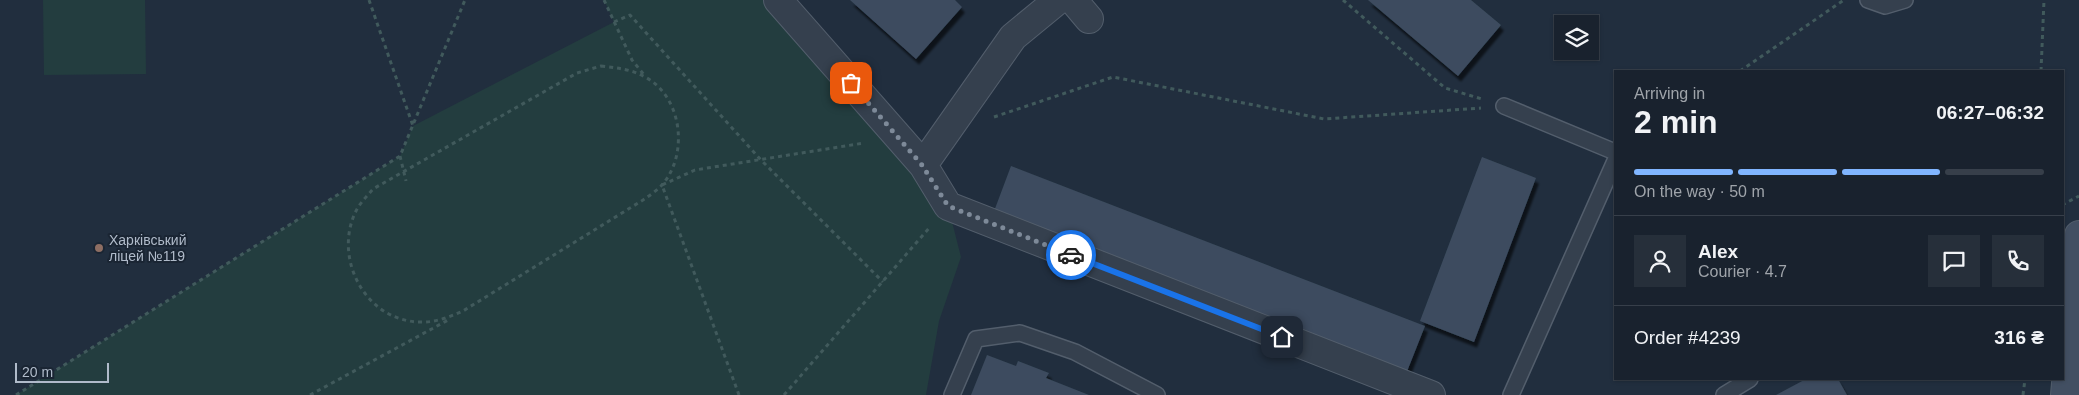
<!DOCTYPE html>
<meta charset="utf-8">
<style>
:root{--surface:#19222e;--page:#262f3a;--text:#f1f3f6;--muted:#9fa4aa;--line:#373f4a;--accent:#80b5ff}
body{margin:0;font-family:Arial,sans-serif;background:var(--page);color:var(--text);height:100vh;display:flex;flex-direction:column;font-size:19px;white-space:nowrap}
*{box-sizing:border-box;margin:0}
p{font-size:16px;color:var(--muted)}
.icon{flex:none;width:28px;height:28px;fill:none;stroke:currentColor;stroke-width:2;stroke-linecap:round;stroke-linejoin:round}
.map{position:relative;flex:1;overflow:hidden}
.side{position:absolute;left:1614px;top:70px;width:450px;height:310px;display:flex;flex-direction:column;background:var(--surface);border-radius:0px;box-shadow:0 1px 4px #0004,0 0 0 1px var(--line)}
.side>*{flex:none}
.tools{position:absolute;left:1554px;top:15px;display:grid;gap:10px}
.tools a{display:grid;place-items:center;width:45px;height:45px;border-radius:0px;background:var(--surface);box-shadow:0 1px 4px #0004,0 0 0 1px var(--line);font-size:25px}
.scale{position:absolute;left:15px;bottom:12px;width:94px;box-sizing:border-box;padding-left:5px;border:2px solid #b0bbca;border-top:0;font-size:14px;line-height:18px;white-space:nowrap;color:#b0bbca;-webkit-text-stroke:4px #1a2533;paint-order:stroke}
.pin{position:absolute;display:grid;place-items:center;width:42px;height:42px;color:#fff;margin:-21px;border-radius:10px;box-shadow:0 2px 8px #0006}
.courier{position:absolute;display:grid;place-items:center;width:50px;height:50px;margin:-25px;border:4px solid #1a73e8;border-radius:50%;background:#fff;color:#222;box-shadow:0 1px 6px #0007}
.summary em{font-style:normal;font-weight:700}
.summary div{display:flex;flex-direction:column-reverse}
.summary{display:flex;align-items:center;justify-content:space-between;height:85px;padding:0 20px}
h1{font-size:32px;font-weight:700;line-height:38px}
.bar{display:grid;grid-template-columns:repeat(4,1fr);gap:8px 5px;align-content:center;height:60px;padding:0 20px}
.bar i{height:6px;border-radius:4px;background:var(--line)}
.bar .on{background:var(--accent)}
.bar p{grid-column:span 4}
.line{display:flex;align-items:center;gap:12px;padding:0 20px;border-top:1px solid var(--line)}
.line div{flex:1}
.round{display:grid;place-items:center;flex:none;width:52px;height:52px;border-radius:0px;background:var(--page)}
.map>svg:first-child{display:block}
.green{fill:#233d3f}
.building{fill:#3c4c5e;filter:url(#shadow)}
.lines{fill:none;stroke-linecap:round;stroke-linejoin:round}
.lane-casing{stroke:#535e6c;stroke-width:18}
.street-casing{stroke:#535e6c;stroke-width:30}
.secondary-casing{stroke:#535e6c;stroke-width:30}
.path{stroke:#415a5c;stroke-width:3;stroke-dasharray:4 4;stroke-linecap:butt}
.lane{stroke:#35404e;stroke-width:15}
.street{stroke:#35404e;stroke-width:28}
.secondary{stroke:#424f62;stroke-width:28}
.done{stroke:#7e8a99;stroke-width:5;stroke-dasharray:0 9}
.route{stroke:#1a73e8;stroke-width:6}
.education-dot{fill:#8d6e63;stroke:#1a2533;stroke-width:2}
.labels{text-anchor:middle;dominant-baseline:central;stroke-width:4;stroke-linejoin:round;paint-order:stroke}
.poi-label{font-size:14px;fill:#b0bbca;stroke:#1a2533;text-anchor:start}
</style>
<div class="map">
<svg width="2079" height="395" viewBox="0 0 2079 395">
<defs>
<filter id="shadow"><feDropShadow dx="3" dy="5.5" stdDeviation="1" flood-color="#0009"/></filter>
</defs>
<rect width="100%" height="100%" fill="#212e3e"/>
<path class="green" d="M43,0H145L146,74L44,75Z
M604,0H778L948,206L961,257L939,321L926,395H16L400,156L413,126L614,22Z"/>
<path class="building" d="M850,0H955L962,7L916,59Z
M1368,0H1471L1501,25L1458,76Z
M1482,157L1536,178L1474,342L1420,321Z
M1011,166L1425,326L1406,374L993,214Z
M987,355L1016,366L1018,361L1049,373L1046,378L1089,395H971Z
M1806,379H1838L1847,395H1776Z"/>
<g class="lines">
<defs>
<path id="lane" d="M1868,0L1885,6L1905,0
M1504,106L1615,152
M952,395L976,339L1020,333L1075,352L1157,395
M1511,395L1615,161
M1724,395L1750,379"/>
<path id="street" d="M778,0L923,165L948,206L1431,395
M1073,0L1089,19
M923,165L1013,37L1058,0"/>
<path id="secondary" d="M2065,395L2079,235"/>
</defs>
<use href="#lane" class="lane-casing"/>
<use href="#street" class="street-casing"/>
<use href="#secondary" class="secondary-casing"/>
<path class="path" d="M369,0L413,126
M604,0L632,60L645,76
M1343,0L1445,88L1482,99
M614,22L630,15L761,160L883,282
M601,66C617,68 631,69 645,77C683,97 689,156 661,186C656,191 649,196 643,200L463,311C449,317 435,323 419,322C364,320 333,257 356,211C360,203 367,196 373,189L577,73Z
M1740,71L1844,0
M2041,71L2044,0
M994,117L1113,77L1324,119L1481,108
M400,156L406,181
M2062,205L2079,196
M16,395L400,156L465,0
M310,395L450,319
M739,395L662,185L695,170L864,143
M784,395L930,227
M2023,395L2025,379"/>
<use href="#lane" class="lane"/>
<use href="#street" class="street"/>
<use href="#secondary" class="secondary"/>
</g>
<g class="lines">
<path class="done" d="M851,83L922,165L948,206L1071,255"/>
<path class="route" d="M1071,255L1282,337"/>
</g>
<circle class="education-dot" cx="99" cy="248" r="5"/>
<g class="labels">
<g class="poi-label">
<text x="109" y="240">Харківський<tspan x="109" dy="16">ліцей №119</tspan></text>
</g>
</g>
</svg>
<div class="tools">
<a><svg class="icon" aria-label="layers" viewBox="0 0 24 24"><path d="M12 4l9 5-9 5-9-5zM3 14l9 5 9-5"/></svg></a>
</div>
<div class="scale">20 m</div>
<div class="pin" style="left:851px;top:83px;background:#ea580c"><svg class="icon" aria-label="bag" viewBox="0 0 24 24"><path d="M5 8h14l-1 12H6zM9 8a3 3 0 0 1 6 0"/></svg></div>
<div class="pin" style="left:1282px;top:337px;background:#1f2937"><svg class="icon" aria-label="home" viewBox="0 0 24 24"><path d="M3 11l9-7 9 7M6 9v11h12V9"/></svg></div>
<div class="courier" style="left:1071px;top:255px"><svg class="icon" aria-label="car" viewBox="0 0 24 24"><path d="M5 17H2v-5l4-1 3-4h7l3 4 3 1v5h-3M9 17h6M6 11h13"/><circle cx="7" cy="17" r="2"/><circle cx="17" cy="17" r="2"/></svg></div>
<section class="side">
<div class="summary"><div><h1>2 min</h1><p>Arriving in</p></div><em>06:27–06:32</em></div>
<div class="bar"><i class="on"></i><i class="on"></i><i class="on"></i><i></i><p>On the way · 50 m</p></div>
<div class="line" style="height:90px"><a class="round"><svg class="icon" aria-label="person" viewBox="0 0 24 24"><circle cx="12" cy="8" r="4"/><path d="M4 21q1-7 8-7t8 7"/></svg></a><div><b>Alex</b><p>Courier · 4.7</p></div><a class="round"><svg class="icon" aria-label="chat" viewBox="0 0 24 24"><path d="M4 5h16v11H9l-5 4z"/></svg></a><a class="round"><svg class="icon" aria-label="phone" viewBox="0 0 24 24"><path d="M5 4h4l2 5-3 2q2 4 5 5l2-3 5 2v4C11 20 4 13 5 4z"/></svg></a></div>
<div class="line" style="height:65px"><div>Order #4239</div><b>316 ₴</b></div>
</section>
</div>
